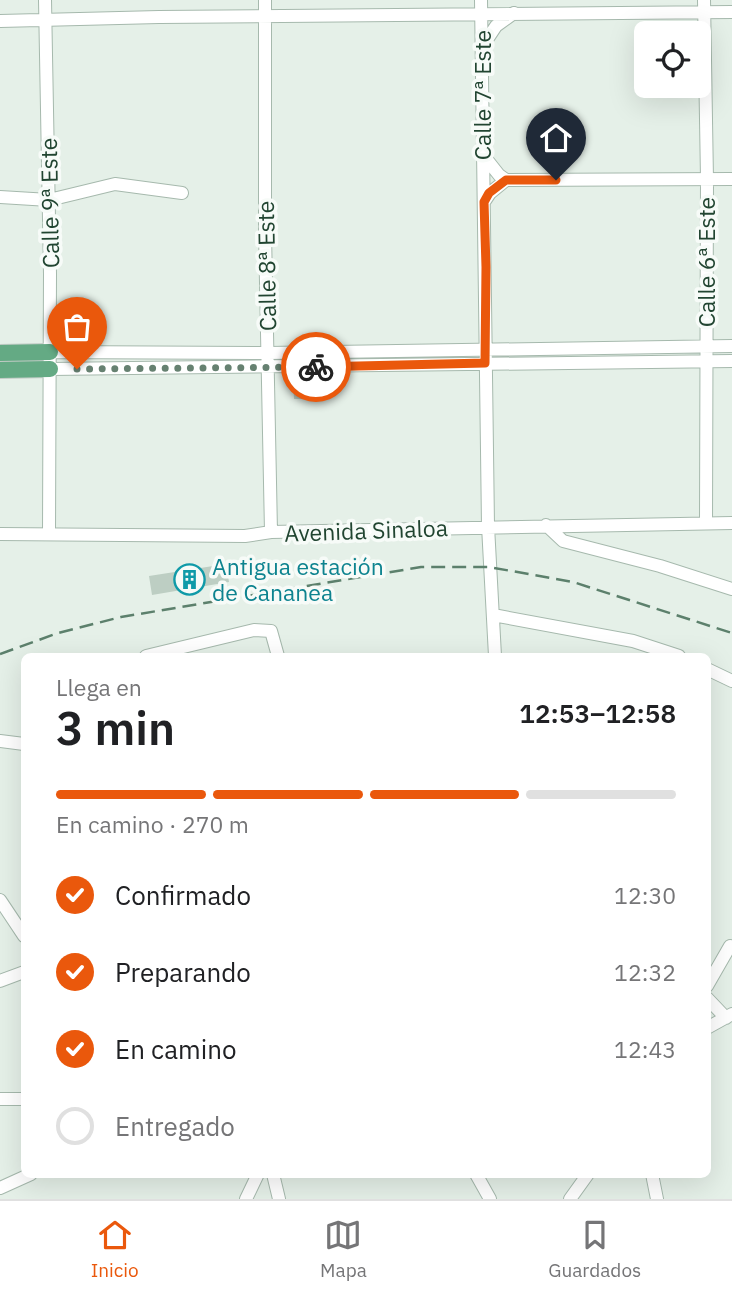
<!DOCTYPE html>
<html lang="es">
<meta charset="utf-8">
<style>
:root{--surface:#fff;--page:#f6f6f6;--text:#202124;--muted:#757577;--line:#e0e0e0;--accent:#ea580c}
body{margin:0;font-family:"IBM Plex Sans",sans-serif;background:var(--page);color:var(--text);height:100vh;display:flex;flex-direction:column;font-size:26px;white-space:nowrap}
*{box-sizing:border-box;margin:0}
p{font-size:23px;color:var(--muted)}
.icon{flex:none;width:38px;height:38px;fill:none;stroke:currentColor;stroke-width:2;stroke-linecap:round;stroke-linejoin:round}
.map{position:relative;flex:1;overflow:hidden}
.sheet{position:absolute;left:21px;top:653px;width:690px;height:525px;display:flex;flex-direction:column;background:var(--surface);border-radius:10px;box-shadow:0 7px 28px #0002}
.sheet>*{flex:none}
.controls{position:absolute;left:634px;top:21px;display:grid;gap:14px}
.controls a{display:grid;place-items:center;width:77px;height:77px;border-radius:10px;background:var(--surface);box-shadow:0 7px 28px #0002;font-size:35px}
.pin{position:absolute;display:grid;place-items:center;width:60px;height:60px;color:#fff;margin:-72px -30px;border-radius:50% 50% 50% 0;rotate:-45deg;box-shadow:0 0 7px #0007}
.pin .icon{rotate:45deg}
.courier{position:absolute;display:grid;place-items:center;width:70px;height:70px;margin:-35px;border:5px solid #ea580c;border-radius:50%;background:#fff;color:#222;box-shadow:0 2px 9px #0007}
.headline em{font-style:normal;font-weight:600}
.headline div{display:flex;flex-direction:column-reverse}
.headline{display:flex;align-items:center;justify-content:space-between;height:119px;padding:0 35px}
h1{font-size:46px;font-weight:600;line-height:52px}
.bar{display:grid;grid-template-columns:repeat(4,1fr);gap:10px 7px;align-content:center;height:84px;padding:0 35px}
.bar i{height:9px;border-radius:5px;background:var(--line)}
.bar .active{background:var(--accent)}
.bar p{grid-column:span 4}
ol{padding:0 35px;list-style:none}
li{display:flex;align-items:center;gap:21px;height:77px}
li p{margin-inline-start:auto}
li .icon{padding:7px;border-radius:50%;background:var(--accent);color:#fff;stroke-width:4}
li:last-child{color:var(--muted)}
li i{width:38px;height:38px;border:4px solid var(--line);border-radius:50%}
.menu{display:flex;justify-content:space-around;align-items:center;height:98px;border-top:2px solid var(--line);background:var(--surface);font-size:19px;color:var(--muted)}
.menu a{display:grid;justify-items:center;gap:4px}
.menu .active{color:var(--accent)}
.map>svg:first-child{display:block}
.building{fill:#bdcec3}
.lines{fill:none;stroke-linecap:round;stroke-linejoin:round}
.minor-casing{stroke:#a6b9ad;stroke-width:14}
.major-casing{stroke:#c1cbc5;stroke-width:18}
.minor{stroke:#fff;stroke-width:12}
.major{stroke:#64aa84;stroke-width:16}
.rail{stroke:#5c806c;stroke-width:2.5;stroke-dasharray:14 7;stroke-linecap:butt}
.done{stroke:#668171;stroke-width:7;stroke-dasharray:0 12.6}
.route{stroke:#ea580c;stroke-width:9}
.labels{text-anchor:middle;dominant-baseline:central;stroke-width:7;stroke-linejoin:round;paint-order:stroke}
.street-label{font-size:23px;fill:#214531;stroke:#f7fbf8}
.culture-label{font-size:23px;fill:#0d838f;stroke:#f7fbf8;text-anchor:start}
</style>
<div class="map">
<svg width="732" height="1199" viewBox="0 0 732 1199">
<rect width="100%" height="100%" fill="#e5f0e8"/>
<path class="building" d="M306,377L307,399H294L293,378Z
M226,564L229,582L152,595L149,576Z"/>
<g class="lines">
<defs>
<path id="minor" d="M45,0L50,274L49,533
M265,0V233L271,532
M481,0L488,526L495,656
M704,0L707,179L706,523
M0,21L159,17L732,12
M482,47L496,26L514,13
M484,156L499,175L506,180
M0,197L49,200L115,184L182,193
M484,202L490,193L506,180L732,179
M50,352L268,353L732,346
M50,369L732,361
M546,525L563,541L660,566L732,589
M0,534L245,536L271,532L732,523
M493,615L633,641L679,656
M146,656L254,630L271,631L278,656
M707,669L732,681
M0,741L24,744
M0,900L24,936
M0,981L24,972
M707,986L730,946
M707,998L726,1018
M707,1028L732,1014
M0,1099H24
M273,1174L279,1199
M476,1174L490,1199
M652,1174L657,1199
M0,1188L31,1174
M246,1199L258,1174
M570,1199L588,1174"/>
<path id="major" d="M0,353L50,352
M0,370L50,369"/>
</defs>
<use href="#minor" class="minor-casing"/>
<use href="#major" class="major-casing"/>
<use href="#minor" class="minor"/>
<use href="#major" class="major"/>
<path class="rail" d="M0,654L58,633L121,617L421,567H489L573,582L732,633"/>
</g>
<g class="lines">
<path class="done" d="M77,369L316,367"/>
<path class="route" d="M316,367L485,363L486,267L484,202L489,193L506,180H556"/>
</g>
<defs>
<symbol id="building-ring" viewBox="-11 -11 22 22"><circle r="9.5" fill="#f7fbf8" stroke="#0f9aa8" stroke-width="1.5"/><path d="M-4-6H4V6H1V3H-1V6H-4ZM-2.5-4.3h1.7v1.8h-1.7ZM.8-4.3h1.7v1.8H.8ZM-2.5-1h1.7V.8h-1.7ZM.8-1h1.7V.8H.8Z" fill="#0f9aa8"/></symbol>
</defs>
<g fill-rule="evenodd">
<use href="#building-ring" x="172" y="562" width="35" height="35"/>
</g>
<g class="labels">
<g class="street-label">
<text transform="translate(482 95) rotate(-90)">Calle 7ª Este</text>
<text transform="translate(49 203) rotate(-91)">Calle 9ª Este</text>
<text transform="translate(706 262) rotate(-90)">Calle 6ª Este</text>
<text transform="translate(266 266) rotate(-91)">Calle 8ª Este</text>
<text transform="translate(366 530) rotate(-2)">Avenida Sinaloa</text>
</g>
<g class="culture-label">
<text x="212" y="566">Antigua estación<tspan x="212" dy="26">de Cananea</tspan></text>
</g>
</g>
</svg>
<div class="controls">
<a><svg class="icon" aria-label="locate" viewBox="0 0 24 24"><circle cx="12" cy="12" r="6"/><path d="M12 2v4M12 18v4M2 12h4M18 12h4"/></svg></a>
</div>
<div class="pin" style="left:77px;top:369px;background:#ea580c"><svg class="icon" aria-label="bag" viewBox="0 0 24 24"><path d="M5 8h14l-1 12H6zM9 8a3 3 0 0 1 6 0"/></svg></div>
<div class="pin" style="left:556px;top:180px;background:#1f2937"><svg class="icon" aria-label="home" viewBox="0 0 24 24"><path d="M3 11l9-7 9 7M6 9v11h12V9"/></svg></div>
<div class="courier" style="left:316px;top:367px"><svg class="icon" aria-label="bike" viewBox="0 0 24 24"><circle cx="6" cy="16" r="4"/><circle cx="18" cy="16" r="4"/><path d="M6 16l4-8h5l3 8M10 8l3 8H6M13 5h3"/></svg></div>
<section class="sheet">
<div class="headline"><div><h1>3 min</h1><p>Llega en</p></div><em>12:53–12:58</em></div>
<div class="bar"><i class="active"></i><i class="active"></i><i class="active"></i><i></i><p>En camino · 270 m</p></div>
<ol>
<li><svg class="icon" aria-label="check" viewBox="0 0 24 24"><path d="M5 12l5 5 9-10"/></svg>Confirmado<p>12:30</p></li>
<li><svg class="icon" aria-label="check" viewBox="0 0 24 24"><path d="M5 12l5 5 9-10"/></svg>Preparando<p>12:32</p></li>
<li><svg class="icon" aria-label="check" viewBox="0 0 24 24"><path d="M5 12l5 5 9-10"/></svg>En camino<p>12:43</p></li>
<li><i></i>Entregado</li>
</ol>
</section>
</div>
<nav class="menu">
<a class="active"><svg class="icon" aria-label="home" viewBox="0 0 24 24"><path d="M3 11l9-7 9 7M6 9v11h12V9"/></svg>Inicio</a>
<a><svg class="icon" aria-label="map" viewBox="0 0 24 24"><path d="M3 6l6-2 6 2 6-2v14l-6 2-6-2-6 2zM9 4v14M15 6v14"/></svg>Mapa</a>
<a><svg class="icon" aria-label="saved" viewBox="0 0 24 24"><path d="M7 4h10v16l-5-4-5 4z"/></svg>Guardados</a>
</nav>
